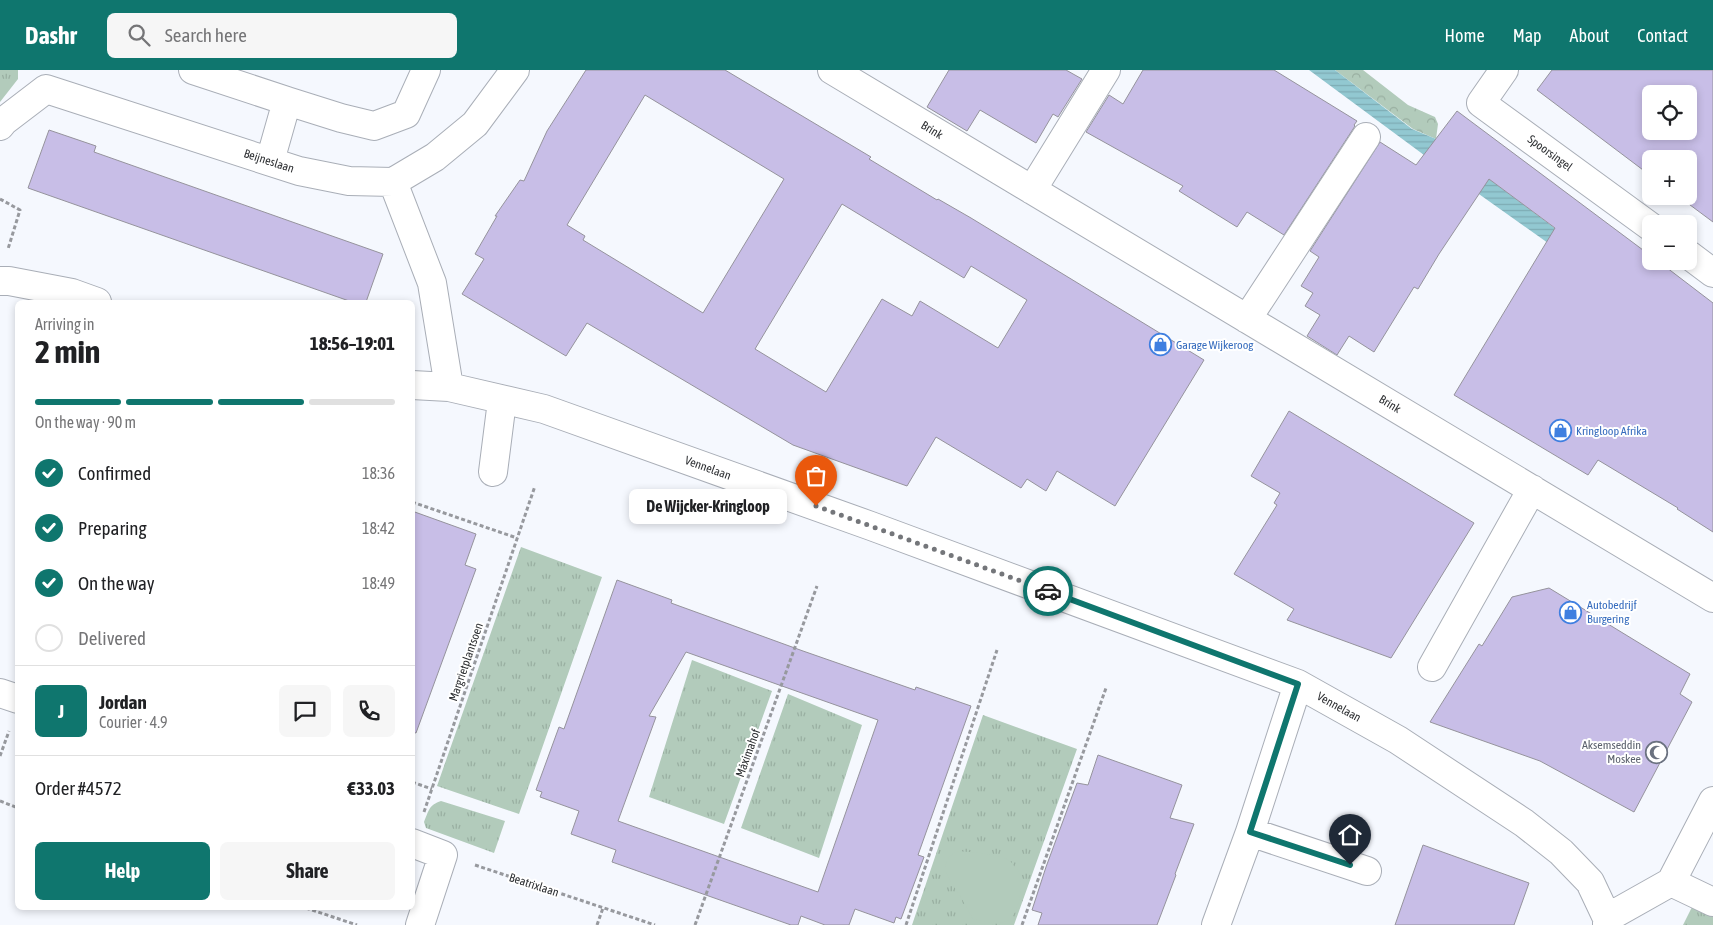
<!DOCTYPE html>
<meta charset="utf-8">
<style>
:root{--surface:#fff;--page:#f6f6f6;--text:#202124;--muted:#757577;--line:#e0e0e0;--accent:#0f766e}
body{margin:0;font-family:"Asap Condensed",sans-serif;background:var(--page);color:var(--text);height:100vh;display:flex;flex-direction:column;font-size:19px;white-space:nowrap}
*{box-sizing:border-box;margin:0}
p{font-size:16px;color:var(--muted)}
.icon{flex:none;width:28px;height:28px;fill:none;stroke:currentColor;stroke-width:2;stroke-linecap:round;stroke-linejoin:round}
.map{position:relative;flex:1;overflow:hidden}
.details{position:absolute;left:15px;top:230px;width:400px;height:610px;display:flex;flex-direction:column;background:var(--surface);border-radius:8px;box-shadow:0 2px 8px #0003}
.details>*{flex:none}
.tools{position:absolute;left:1642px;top:15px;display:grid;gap:10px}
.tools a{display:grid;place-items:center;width:55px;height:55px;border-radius:8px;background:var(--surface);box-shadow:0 2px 8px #0003;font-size:25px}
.pin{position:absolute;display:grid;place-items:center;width:42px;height:42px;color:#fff;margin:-51px -21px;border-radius:50% 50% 50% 0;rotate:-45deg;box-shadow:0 0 5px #0007}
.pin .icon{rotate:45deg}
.courier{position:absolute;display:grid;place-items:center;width:50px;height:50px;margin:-25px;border:4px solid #0f766e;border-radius:50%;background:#fff;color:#222;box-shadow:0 1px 6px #0007}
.bubble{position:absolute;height:35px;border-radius:8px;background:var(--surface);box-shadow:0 2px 8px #0003;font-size:16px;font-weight:700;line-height:35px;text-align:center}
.head em{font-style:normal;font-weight:700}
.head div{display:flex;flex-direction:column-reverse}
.head{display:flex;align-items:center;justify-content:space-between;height:85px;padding:0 20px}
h1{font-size:32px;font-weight:700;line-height:38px}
.bar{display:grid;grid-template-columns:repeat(4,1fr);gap:8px 5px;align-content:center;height:60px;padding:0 20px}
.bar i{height:6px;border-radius:4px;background:var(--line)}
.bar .current{background:var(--accent)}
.bar p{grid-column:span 4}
.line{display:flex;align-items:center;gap:12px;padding:0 20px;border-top:1px solid var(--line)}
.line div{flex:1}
.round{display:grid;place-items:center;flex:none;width:52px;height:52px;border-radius:8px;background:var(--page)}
ol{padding:0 20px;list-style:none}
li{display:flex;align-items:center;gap:15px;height:55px}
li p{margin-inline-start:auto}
li .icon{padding:5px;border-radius:50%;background:var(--accent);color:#fff;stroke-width:4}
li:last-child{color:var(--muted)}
li i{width:28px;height:28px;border:2px solid var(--line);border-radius:50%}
.primary-button{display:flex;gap:10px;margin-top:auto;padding:10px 20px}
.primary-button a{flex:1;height:58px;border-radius:8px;background:var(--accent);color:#fff;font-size:20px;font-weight:700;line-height:58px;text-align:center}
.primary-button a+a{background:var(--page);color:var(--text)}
header{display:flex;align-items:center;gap:30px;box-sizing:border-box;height:70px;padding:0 25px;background:var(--accent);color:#fff}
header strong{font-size:24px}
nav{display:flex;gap:28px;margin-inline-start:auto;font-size:18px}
.search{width:350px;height:45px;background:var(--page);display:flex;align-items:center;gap:12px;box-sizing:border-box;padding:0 18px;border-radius:8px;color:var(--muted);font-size:19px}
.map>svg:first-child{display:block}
.grass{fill:url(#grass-tufts)}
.forest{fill:url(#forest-crowns)}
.park{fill:#b2cbbb}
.water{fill:url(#water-rules)}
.building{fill:#c8bee7;stroke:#95939c;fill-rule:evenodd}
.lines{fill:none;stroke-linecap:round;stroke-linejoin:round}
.minor-casing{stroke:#a9aeb7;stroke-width:30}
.path{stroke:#97999e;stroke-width:3;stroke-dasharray:4 2.5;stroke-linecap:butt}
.minor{stroke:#fff;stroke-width:28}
.done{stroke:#74767a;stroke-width:5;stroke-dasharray:0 9}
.route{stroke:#0f766e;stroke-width:6}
.labels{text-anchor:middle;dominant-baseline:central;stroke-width:4;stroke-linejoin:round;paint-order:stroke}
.street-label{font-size:12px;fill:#2e3033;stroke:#fff}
.shop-label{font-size:12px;fill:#366cbe;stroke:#fff;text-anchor:start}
.worship-label{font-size:12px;fill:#5b616d;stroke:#fff;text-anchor:end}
</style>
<header>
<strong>Dashr</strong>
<div class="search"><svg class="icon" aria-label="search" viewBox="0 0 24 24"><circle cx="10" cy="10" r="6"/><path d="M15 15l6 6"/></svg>Search here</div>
<nav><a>Home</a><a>Map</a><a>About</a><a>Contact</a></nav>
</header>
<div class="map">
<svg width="1713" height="855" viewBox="0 0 1713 855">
<defs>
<pattern id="grass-tufts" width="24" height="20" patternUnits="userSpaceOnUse" patternTransform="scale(1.25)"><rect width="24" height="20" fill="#b2cbbb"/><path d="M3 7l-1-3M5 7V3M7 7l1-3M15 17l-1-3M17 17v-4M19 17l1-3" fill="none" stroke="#99afa1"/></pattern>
<pattern id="forest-crowns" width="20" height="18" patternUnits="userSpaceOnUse" patternTransform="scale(1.25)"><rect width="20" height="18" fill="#b2cbbb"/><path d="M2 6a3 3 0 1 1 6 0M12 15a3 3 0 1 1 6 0" fill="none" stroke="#99afa1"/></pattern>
<pattern id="water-rules" width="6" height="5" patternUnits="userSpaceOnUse" patternTransform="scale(1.25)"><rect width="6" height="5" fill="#92c8d1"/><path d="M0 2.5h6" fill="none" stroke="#7eacb4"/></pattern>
</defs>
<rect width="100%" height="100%" fill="#f5f8fe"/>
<path class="grass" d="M0,0H18V9L0,32Z
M521,477L602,507L519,744L437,716Z
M692,590L772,621L724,754L649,727Z
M788,624L862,655L819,788L741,758Z
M983,645L1077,679L1014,855H912Z
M441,731L505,751L494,783L426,758L424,752C429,740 429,735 441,731Z
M1693,835L1713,844V855H1683Z"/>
<path class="forest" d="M1335,0H1363L1408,35L1435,47L1438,54L1436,69L1413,59Z"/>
<path class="park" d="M957,781C969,782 1001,784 1010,791C1013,794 1018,801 1020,804C1023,815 1019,846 1007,851C996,855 984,852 973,849C968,841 964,832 959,824C949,809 936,793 957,781Z"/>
<path class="water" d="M1309,0H1335L1412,59L1436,69L1713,277L1579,195L1424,85Z"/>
<path class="building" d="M586,0H725L871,87L869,89L937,130L938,129L971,148L1204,290L1115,436L1057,401L1046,421L1027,409L1021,418L936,367L907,416L793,375L587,253L566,286L462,224L484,189L475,184L497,146H495L520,110L524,111L547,61ZM645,25L784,109L703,243L583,170L585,166L567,155ZM842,134L964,208L971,196L1027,230L998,278L920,231L912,246L882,229L826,322L755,279Z
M949,0H1066L1082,9L1058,47L1053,44L1036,73L980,40L967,61L927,37Z
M1143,0H1274L1357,51L1354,55L1355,56L1284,165L1247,142L1237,157L1179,121L1183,116L1086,62L1109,25L1123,34Z
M1552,0H1713V152L1678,126H1689V89H1651V106L1537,20ZM1651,24H1689V61H1651Z
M1457,41L1651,186V191H1658L1713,233V462L1677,439L1678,438L1598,390L1588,405L1454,325L1555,158L1489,109L1439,184L1418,219L1414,217L1374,282L1349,266L1337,285L1307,266L1320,245L1305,236L1313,223L1301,216L1319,187L1310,181L1380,72L1416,95Z
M49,60L96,76L94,82L383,184L366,232H352L28,118Z
M1289,341L1474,453L1391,588L1287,550L1294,539L1234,504L1277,435L1274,433L1280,423L1251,406Z
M412,441L476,464L465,495L476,499L416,663L412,662Z
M617,510L672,530L671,533L803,581L915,620L916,617L971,636L918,785L924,787L901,849L896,847L894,853L855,839L849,855H825L801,846L798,855H791L612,792L616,780L571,764L579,741L540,727L542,722L536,720L559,657L564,659ZM686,582L878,650L818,822L618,751L656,647L649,646Z
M1549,518L1690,604L1680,624L1692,632L1634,742L1540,691L1430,652L1479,574L1482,576L1512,527Z
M1098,685L1182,715L1170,748L1194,754L1175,804L1176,805L1157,855H1038L1042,843L1032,840L1046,797L1077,713L1088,715Z
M1423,775L1529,813L1514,855H1395Z"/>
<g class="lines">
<defs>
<path id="minor" d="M193,0L287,31
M832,0L1713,528
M1504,0L1481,33L1651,157
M0,56L4,51L46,19L299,101L349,111L393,112L435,87L475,54L515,0
M270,91L287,31L341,48L374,56L406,44L426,0
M393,112L432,213L449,317
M1032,120L1106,0
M1689,185L1713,203
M0,211H9L72,223L97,232
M1247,249L1366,67
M412,315L449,317L544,339L871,456L1298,614L1398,670L1524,753L1561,782L1590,812L1607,848V855
M493,402L502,331
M1432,597L1532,419
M0,623L18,629
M1250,762L1367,801
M412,773L443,785L420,855
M1671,812L1713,832
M1607,848L1671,812L1713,731
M1216,855L1250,762L1298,614"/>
</defs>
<use href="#minor" class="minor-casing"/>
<path class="path" d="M0,129L20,140L8,179
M412,432L517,468
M0,686L9,661
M412,712L432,719
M0,731L18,738
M424,742L535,416
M475,795L655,855
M306,838L357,855
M597,855L603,838
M695,855L817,516
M906,855L997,580
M1022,855L1106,618"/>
<use href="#minor" class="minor"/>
</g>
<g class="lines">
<path class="done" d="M816,436L1048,521"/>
<path class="route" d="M1048,521L1298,614L1250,762L1350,795"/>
</g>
<defs>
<symbol id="shop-ring" viewBox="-11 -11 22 22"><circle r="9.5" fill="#fff" stroke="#3f7fe0" stroke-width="1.5"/><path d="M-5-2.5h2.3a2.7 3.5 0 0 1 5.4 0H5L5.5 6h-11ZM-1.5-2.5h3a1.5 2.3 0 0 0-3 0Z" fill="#3f7fe0"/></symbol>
<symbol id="mosque-ring" viewBox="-11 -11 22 22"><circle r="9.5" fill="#fff" stroke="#6b7280" stroke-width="1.5"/><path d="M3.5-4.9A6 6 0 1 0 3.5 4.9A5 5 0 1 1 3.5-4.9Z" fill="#6b7280"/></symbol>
</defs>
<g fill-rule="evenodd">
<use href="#shop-ring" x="1148" y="262" width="25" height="25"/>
<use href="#shop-ring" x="1548" y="348" width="25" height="25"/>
<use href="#shop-ring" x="1558" y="530" width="25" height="25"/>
<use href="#mosque-ring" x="1644" y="670" width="25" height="25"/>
</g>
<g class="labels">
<g class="street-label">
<text transform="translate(932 60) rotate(31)">Brink</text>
<text transform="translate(1550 83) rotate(36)">Spoorsingel</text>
<text transform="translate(269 91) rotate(18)">Beijneslaan</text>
<text transform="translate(1390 334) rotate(31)">Brink</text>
<text transform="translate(708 398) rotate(20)">Vennelaan</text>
<text transform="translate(466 592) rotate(-71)">Margrietplantsoen</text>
<text transform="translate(1339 637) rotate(29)">Vennelaan</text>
<text transform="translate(748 683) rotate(-70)">Máximahof</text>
<text transform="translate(534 815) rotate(18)">Beatrixlaan</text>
</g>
<g class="shop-label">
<text x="1176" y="275">Garage Wijkeroog</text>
<text x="1576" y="361">Kringloop Afrika</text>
<text x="1587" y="535">Autobedrijf<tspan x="1587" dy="14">Burgering</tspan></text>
</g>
<g class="worship-label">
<text x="1641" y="675">Aksemseddin<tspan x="1641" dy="14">Moskee</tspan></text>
</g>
</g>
</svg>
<div class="tools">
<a><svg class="icon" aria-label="locate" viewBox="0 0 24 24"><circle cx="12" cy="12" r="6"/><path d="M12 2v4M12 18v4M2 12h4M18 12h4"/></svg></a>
<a>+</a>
<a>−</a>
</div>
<div class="pin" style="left:816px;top:436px;background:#ea580c"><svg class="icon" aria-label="bag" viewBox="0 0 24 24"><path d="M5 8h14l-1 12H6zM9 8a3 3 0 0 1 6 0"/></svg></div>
<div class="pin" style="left:1350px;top:795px;background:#1f2937"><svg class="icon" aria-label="home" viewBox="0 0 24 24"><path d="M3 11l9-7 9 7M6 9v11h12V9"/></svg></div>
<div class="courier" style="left:1048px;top:521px"><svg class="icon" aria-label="car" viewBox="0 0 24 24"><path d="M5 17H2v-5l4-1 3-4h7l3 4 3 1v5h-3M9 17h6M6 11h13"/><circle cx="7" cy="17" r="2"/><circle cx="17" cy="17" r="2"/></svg></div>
<div class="bubble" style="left:629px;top:419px;width:158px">De Wijcker-Kringloop</div>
<section class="details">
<div class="head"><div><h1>2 min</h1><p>Arriving in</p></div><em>18:56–19:01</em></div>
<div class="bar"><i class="current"></i><i class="current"></i><i class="current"></i><i></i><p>On the way · 90 m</p></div>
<ol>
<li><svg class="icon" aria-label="check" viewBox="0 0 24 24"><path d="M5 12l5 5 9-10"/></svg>Confirmed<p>18:36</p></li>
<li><svg class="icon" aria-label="check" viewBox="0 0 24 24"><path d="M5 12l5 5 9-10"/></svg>Preparing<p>18:42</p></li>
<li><svg class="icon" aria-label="check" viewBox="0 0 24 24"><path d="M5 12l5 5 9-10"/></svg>On the way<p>18:49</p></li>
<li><i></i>Delivered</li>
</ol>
<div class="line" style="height:90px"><b class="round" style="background:var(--accent);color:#fff">J</b><div><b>Jordan</b><p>Courier · 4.9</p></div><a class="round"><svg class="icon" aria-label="chat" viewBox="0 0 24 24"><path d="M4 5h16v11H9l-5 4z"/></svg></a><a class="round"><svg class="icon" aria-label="phone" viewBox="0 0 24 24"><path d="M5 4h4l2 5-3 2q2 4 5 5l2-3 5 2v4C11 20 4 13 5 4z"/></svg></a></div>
<div class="line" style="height:65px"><div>Order #4572</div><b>€33.03</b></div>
<div class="primary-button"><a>Help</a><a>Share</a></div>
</section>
</div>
